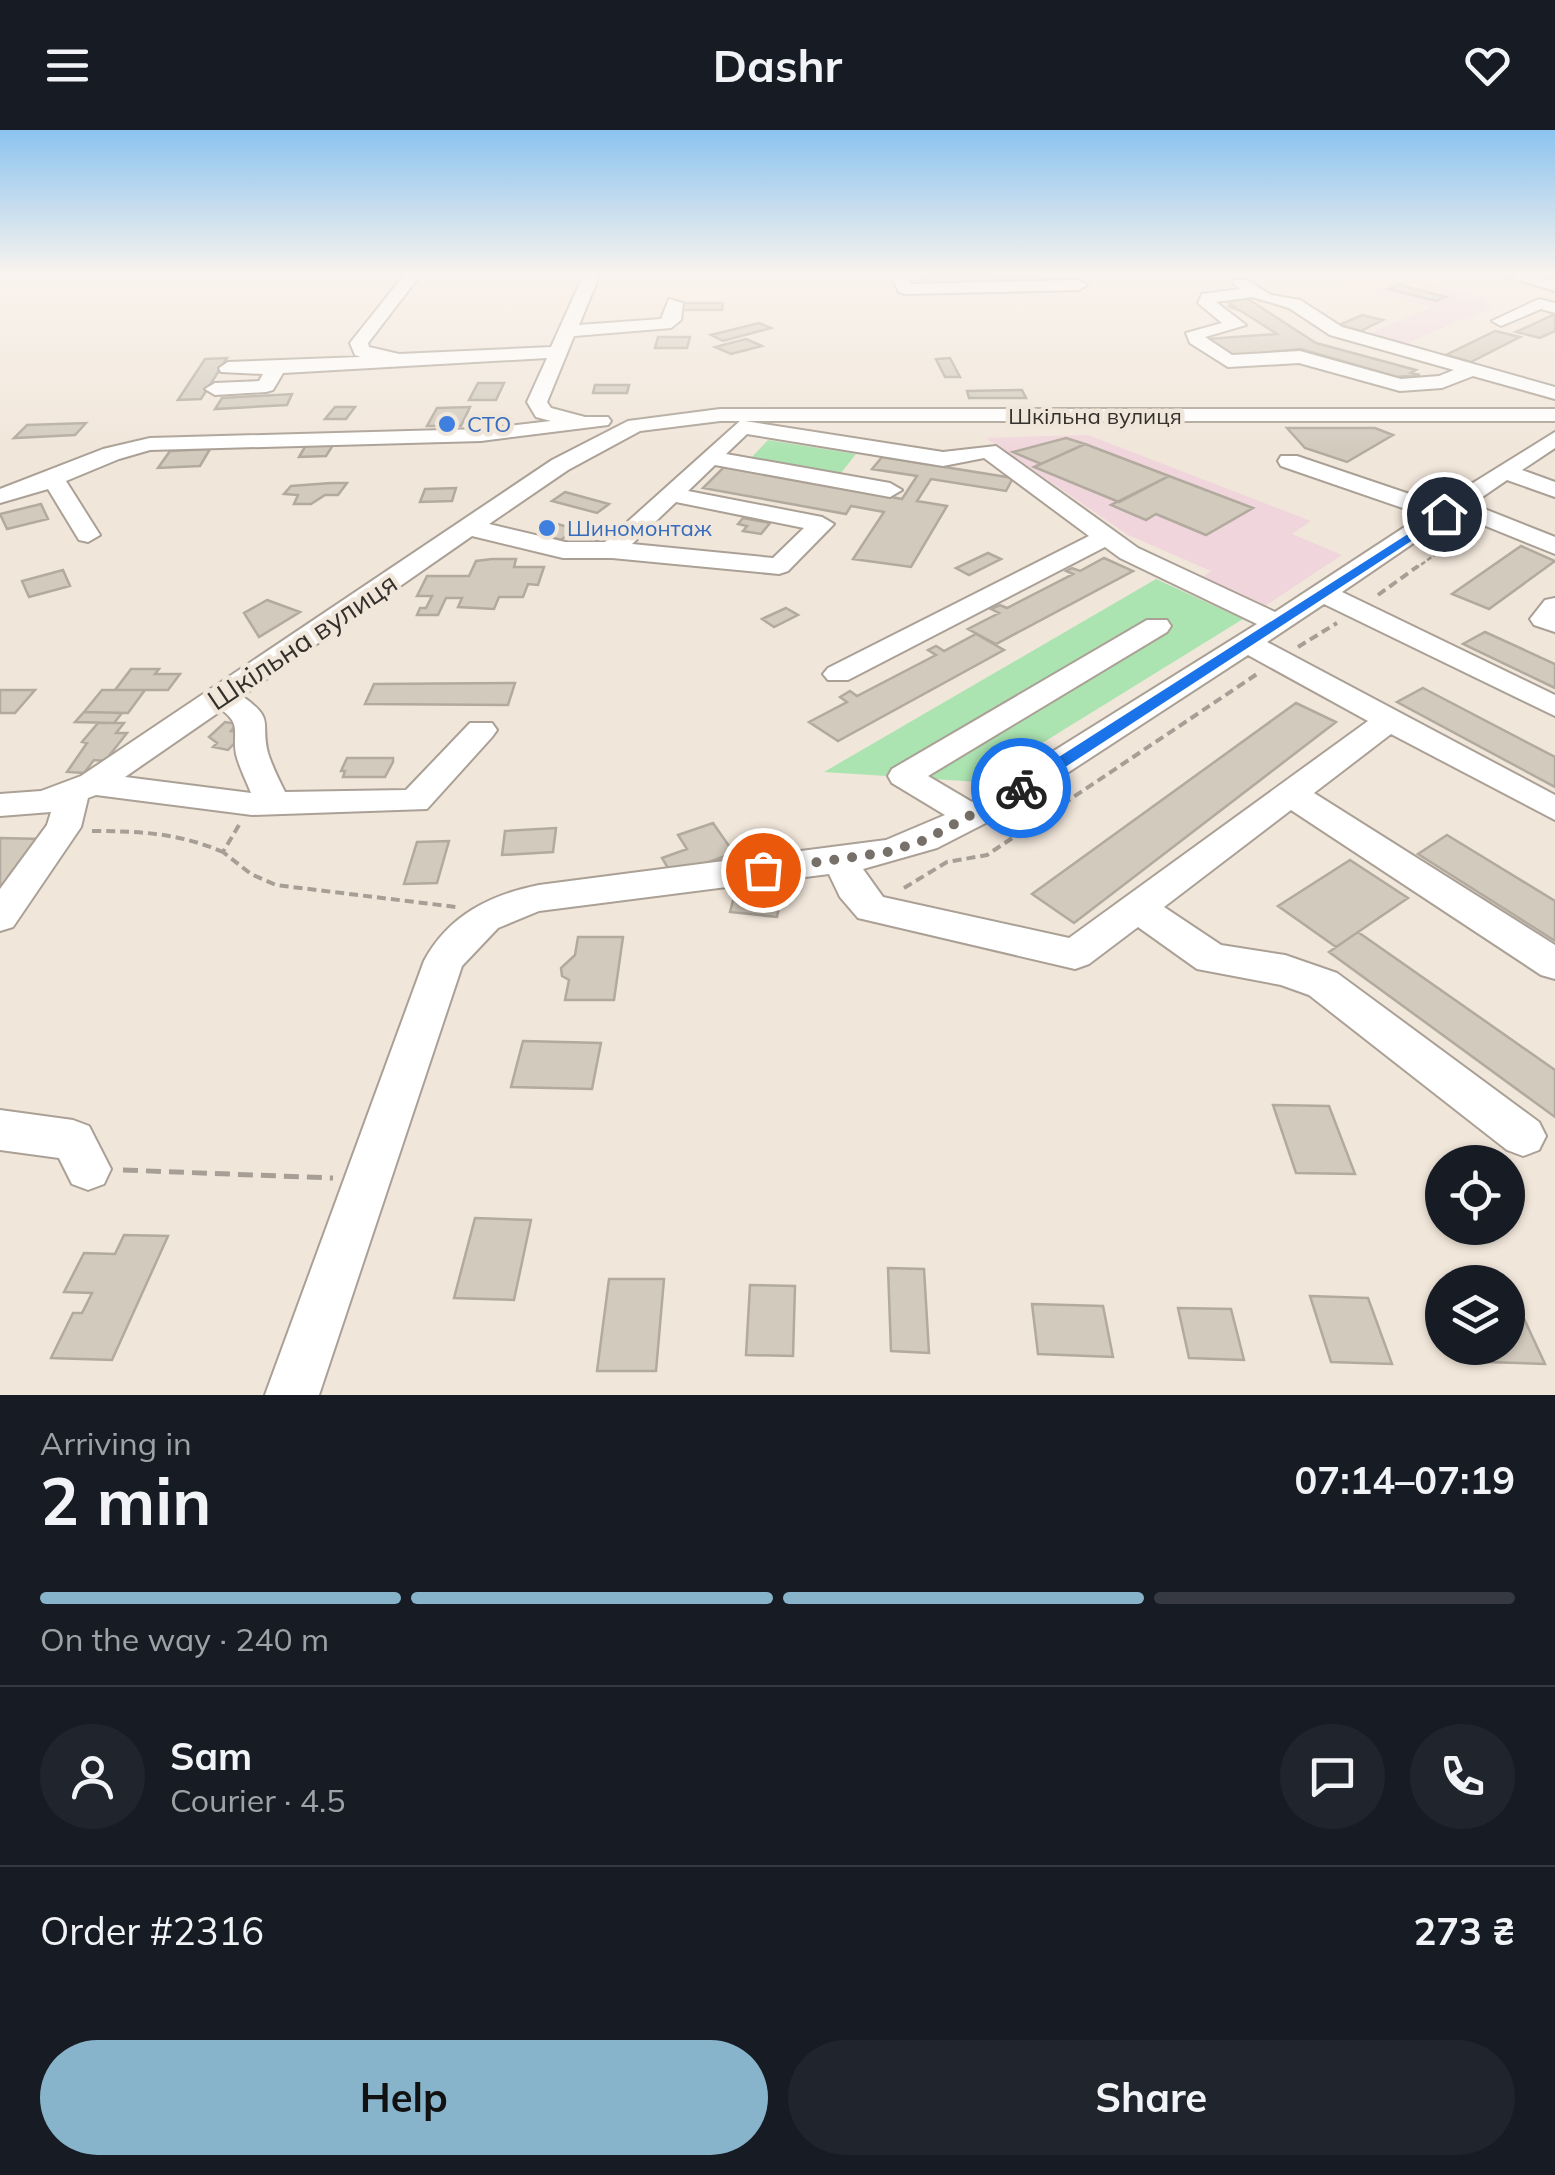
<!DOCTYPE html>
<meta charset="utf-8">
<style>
:root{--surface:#171b24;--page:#20242c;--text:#f1f3f6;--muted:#9ea1a6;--line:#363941;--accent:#87b4cb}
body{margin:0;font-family:Mulish,sans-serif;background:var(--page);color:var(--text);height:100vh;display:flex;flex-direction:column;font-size:38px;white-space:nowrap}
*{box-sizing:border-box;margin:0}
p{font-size:32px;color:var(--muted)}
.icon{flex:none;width:55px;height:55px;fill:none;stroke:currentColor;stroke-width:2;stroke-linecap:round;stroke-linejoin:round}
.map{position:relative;height:1265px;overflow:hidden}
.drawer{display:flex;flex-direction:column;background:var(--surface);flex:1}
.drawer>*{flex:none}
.fabs{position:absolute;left:1425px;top:1015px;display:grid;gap:20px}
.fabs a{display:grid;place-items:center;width:100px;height:100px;border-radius:50%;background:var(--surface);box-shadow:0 2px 8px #0004;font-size:50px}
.pin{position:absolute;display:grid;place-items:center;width:85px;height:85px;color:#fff;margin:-42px;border:5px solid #fff;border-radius:50%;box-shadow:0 2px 10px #0007}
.courier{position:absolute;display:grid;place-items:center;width:100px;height:100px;margin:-50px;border:8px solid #1a73e8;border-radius:50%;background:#fff;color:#222;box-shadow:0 2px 12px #0007}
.summary em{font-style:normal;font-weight:700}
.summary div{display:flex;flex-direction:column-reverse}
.summary{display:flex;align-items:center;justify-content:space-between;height:170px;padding:0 40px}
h1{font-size:65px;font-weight:700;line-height:75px}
.bar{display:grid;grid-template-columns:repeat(4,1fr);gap:15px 10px;align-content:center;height:120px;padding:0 40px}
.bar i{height:12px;border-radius:8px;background:var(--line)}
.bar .selected{background:var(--accent)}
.bar p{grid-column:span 4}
.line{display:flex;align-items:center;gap:25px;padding:0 40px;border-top:2px solid var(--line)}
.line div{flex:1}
.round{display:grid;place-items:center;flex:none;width:105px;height:105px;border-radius:52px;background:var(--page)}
.cta{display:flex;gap:20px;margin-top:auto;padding:20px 40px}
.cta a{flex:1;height:115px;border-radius:60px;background:var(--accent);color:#111;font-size:40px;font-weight:700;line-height:115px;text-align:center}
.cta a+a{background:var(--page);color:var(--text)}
header{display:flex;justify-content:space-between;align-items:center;height:130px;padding:0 40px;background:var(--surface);font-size:45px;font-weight:700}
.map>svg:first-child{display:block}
.industrial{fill:#f0d6dc}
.green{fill:#ace4b1}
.building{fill:#d2cabd;stroke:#b2aa9e;stroke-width:2.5}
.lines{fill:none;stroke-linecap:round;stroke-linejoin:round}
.minor-casing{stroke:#aaa095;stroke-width:4}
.path-far2{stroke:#a79f96;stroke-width:2.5;stroke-dasharray:5 2.5;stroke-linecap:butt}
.path-far1{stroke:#a79f96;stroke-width:4;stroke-dasharray:9 5;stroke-linecap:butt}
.path{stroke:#a79f96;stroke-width:5;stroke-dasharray:15 8;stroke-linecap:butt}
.minor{fill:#fff;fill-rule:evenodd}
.route{fill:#1a73e8}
.done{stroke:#767069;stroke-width:10;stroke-dasharray:0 18}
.shop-dot{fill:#3f7fe0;stroke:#f1e6da;stroke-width:4}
.labels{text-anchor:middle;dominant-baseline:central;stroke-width:9;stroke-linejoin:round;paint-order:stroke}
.far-street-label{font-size:22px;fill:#34302c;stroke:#f1e6da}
.far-shop-label{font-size:22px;fill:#366cbe;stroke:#f1e6da;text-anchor:start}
.street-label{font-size:28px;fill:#34302c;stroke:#f1e6da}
</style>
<header><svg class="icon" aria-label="menu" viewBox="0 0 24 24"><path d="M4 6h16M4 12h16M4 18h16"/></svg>Dashr<svg class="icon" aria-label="heart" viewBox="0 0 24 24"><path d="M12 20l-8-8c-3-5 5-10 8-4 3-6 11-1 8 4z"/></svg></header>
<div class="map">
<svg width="1555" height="1265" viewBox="0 0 1555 1265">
<rect width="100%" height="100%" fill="#f1e6da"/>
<path class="industrial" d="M1318,144H1396L1488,169L1483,172L1495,176L1402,215L1366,205L1431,177L1332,154Z
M1088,305L1311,391L1292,404L1342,425L1262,478L1200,449L1211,441L1128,405L986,308Z"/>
<path class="green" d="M768,310L856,324L841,343L751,328Z
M1156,449L1243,489L979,652L824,642Z"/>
<path class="building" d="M920,144H1066L1071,149L924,153Z
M1399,155L1446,167L1436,171L1388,159Z
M1248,169L1316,213L1416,240L1411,243L1420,245L1397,247L1301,219L1231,226L1207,209L1277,204L1241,181L1228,176H1234L1226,171Z
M681,173H723L722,180H679Z
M1555,184V201L1540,208L1516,202Z
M1362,185L1383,190L1361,201L1339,195Z
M759,193L771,198L723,211L711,205Z
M1495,201L1520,207L1471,232L1446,225Z
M658,207H690L687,218H655Z
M746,209L762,216L731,224L715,217Z
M227,228L201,269L178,270L205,229Z
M950,228L960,247H945L936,229Z
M478,253H504L496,270H469Z
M595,255H629L627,263H593Z
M1022,260L1026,268H969L967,261Z
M292,264L287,275L215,279L222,268Z
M335,277H355L346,289H325Z
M470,277L461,296H427L437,278Z
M86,293L75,305L14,308L27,295Z
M1287,298H1375L1393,305L1347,332L1305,318Z
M1066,308L1085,314L1041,334L1013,322Z
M1085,314L1169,346L1119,372L1034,337Z
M306,315H333L326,326L299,327Z
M210,319L200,336L158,338L170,321Z
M882,327L1013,348L1006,361L931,349L917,371L947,376L911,437L853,429L884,382L851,376L846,384L703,358L726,335L902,369L917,346L872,339Z
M1169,346L1253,378L1206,405L1156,384L1146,390L1111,375Z
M331,353H347L338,365H325L311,374H294L298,365L284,364L291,356Z
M456,358L452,371L420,372L425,359Z
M565,362L609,374L597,383L552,371Z
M41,374L48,389L7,399L0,384Z
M743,388L770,393L761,404L743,401L747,396L738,394Z
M554,393L575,399L561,410L539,404Z
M1521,416L1555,431L1489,479L1452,464Z
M988,423L1001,429L969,445L956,438Z
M1104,428L1133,441L996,514L968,499L999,483L991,479L1000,475L1007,478L1073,444L1066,441L1072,438L1080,441Z
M492,429H516L514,437H544L538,455L528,454L523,467H499L494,479L458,477L462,468H446L438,485H417L420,478H426L432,466H417L427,446H469L476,431Z
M63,440L70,456L29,467L22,451Z
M267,470L300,482L259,507L244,483Z
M786,478L798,485L774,497L762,489Z
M1485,502L1555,534V558L1463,514Z
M976,504L1004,520L838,611L809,592L847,572L840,567L850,561L857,566L936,525L928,520L936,516L944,521Z
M131,539H159L155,544H180L168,560H115Z
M515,553L508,575L365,574L374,554Z
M1423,558L1555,627V657L1397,572Z
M0,560H35L15,583H0Z
M102,560H145L128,583L84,582Z
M1296,573L1336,592L1074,793L1032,764Z
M84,582L122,583L114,593L75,592Z
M225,592L237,594L231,601L244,603L228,620L213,617L217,613L209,607Z
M98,593H124L116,603H127L105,631L94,630L84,643L67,642L87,613L82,612Z
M347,628H393V632L385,647H343L345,641H341Z
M1049,664L1060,671L1034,689L1023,682Z
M713,693L734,723L672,745L662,728L687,719L678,705Z
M556,698L553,722L502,725L505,701Z
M1447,705L1555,771V811L1418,724Z
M0,708L41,709L4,759H0Z
M449,711L437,753L404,754L417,712Z
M1350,730L1408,768L1336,817L1278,776Z
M735,763L781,767L777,787L730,782Z
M1358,802L1555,940V987L1329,822Z
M578,807H623L614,870H565L569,850L562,846L561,838L575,825Z
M523,911L601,913L592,959L511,957Z
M1273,975L1329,976L1355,1044L1296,1043Z
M475,1088L531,1090L514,1170L454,1168Z
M124,1105L168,1106L112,1230L51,1228L73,1183H82L92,1163L64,1162L84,1123L115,1124Z
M888,1138L924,1139L929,1223L891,1221Z
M609,1149H664L656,1241H597Z
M750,1155L795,1156L793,1226L746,1225Z
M1508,1165H1513L1545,1234L1486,1232L1480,1218H1508Z
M1310,1166L1368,1168L1392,1234L1331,1232Z
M1032,1174L1103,1176L1113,1227L1038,1224Z
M1178,1178L1231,1179L1244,1230L1189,1228Z"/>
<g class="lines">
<defs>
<path id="minor" d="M405,144H421L368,213L369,217L399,224L551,217L584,144H600L579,195L661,189L669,169L683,173L681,190L671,198L574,206L547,272L551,278L585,287H608L611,291L608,295L481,311L150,320L119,329L66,351L100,405L88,412L79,410L48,359L0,373V359L103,319L150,308L481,299L551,291L536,287L527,272L547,228L283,243L273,260L266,262L215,265L205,259L215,253L259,251L263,244L221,242L219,238L228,232L361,227L355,225L350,213Z
M890,144H906L911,154L1079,150L1087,155L1079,160L905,164L899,162Z
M1499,144H1527L1555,151V161Z
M1235,150H1247L1271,165L1300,170L1342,197L1555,257V269L1473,246L1442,258L1400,261L1299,233L1228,237L1190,213L1186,203L1222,193L1198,173L1202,164L1240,159L1233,153ZM1252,167L1289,178L1330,205L1454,240L1439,246L1401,249L1300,221L1232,225L1205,207L1246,195L1216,172Z
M1539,169L1555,173V183L1541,179L1501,196L1492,191Z
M720,279H1555V291H745L943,322L996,316L1138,418L1275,482L1423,385L1281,336L1278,331L1281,326H1297L1439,374L1555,302V318L1522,340L1555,352V367L1507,350L1472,374L1555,407V424L1456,384L1342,462L1555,565V586L1324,474L1267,512L1555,665V690L1391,604L1314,663L1555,815V849L1541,845L1291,680L1164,777L1221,815L1285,825L1337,843L1539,992L1546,1006L1539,1020L1523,1026L1507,1020L1309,865L1281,855L1197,839L1138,797L1089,834L1075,839L858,788L840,767L829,744L539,781L498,798L462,836L319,1265H265L424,831C449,785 490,765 539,755L886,710L945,685L892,653L888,646L892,639L1147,490H1167L1171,496L1167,502L928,646L972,672L1257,494L1120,428L1105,417L848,550H828L823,544L828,538L1089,406L984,328L943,336L747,304L726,324L890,353L902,360L890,367L715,335L688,361L822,387L834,394L788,441L779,444L612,428H563L472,406L242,566C276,590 260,592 268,623C272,636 279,650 285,662L406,660L470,593H492L497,600L492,607L427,679L252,685L96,665L88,668L81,697L13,797L0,801V759L47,695L51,682L0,686V664L41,661L81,646L552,330L628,291ZM720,291H740L605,412H565L489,394L568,340L640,301ZM676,372L804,398L773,428L632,414ZM1248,525L1368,591L1069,808L883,767L863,739L937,718L1009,681ZM222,580C242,595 232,603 236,624C239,637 246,650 251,663L125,647Z
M1555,468V502L1534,495L1530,489L1545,470Z
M0,980L73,990L89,996L111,1039L104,1054L88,1060L72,1054L59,1028L0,1020Z"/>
</defs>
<use href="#minor" class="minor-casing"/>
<path class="path-far2" d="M1415,439L1468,401"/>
<path class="path-far1" d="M1378,465L1418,436
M1298,517L1337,493
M239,695L223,722L251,744L276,755L456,777
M92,701C139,701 179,703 223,722
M904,758L947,732L987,725L1257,544"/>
<path class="path" d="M123,1040L333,1048"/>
<use href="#minor" class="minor"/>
</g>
<linearGradient id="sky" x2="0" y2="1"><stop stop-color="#8cc3ef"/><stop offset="0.45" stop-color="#f9f4ee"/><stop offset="1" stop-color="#f9f4ee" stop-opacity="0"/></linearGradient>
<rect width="1555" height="321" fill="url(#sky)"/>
<path class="route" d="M1444,381L1448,387L1027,662H1015V655Z"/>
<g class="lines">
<path class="done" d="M763,740L888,722L925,710L1021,658"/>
</g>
<g class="shop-dot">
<circle cx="447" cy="294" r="10"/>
<circle cx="547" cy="398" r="10"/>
</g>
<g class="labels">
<g class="far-street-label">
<text x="1095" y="286">Шкільна вулиця</text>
</g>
<g class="far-shop-label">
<text x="467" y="294">СТО</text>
<text x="567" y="398">Шиномонтаж</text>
</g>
<g class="street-label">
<text transform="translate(302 511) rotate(-34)">Шкільна вулиця</text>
</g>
</g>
</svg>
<div class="fabs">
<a><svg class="icon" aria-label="locate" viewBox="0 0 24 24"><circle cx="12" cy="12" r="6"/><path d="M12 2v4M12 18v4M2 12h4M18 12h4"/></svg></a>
<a><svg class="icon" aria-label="layers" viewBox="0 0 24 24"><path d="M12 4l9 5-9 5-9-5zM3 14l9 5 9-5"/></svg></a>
</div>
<div class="pin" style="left:763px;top:740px;background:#ea580c"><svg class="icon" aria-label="bag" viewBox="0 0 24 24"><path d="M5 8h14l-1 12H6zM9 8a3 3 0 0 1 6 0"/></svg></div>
<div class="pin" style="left:1444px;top:384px;background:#1f2937"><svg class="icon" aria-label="home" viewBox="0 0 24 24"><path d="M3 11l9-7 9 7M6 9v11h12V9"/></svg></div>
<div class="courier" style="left:1021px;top:658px"><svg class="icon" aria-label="bike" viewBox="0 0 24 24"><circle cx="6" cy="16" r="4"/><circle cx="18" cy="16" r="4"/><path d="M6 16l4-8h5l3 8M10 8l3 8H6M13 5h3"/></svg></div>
</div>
<section class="drawer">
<div class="summary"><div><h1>2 min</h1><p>Arriving in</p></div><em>07:14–07:19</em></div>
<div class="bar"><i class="selected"></i><i class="selected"></i><i class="selected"></i><i></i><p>On the way · 240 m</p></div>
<div class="line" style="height:180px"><a class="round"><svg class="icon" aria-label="person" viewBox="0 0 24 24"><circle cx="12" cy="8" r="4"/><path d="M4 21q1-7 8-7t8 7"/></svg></a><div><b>Sam</b><p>Courier · 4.5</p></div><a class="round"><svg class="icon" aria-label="chat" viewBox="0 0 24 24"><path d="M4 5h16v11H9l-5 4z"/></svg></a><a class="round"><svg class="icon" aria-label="phone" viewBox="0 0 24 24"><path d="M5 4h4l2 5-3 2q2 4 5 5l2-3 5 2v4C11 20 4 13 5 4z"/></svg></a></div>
<div class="line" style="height:130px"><div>Order #2316</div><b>273 ₴</b></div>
<div class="cta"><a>Help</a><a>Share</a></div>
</section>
